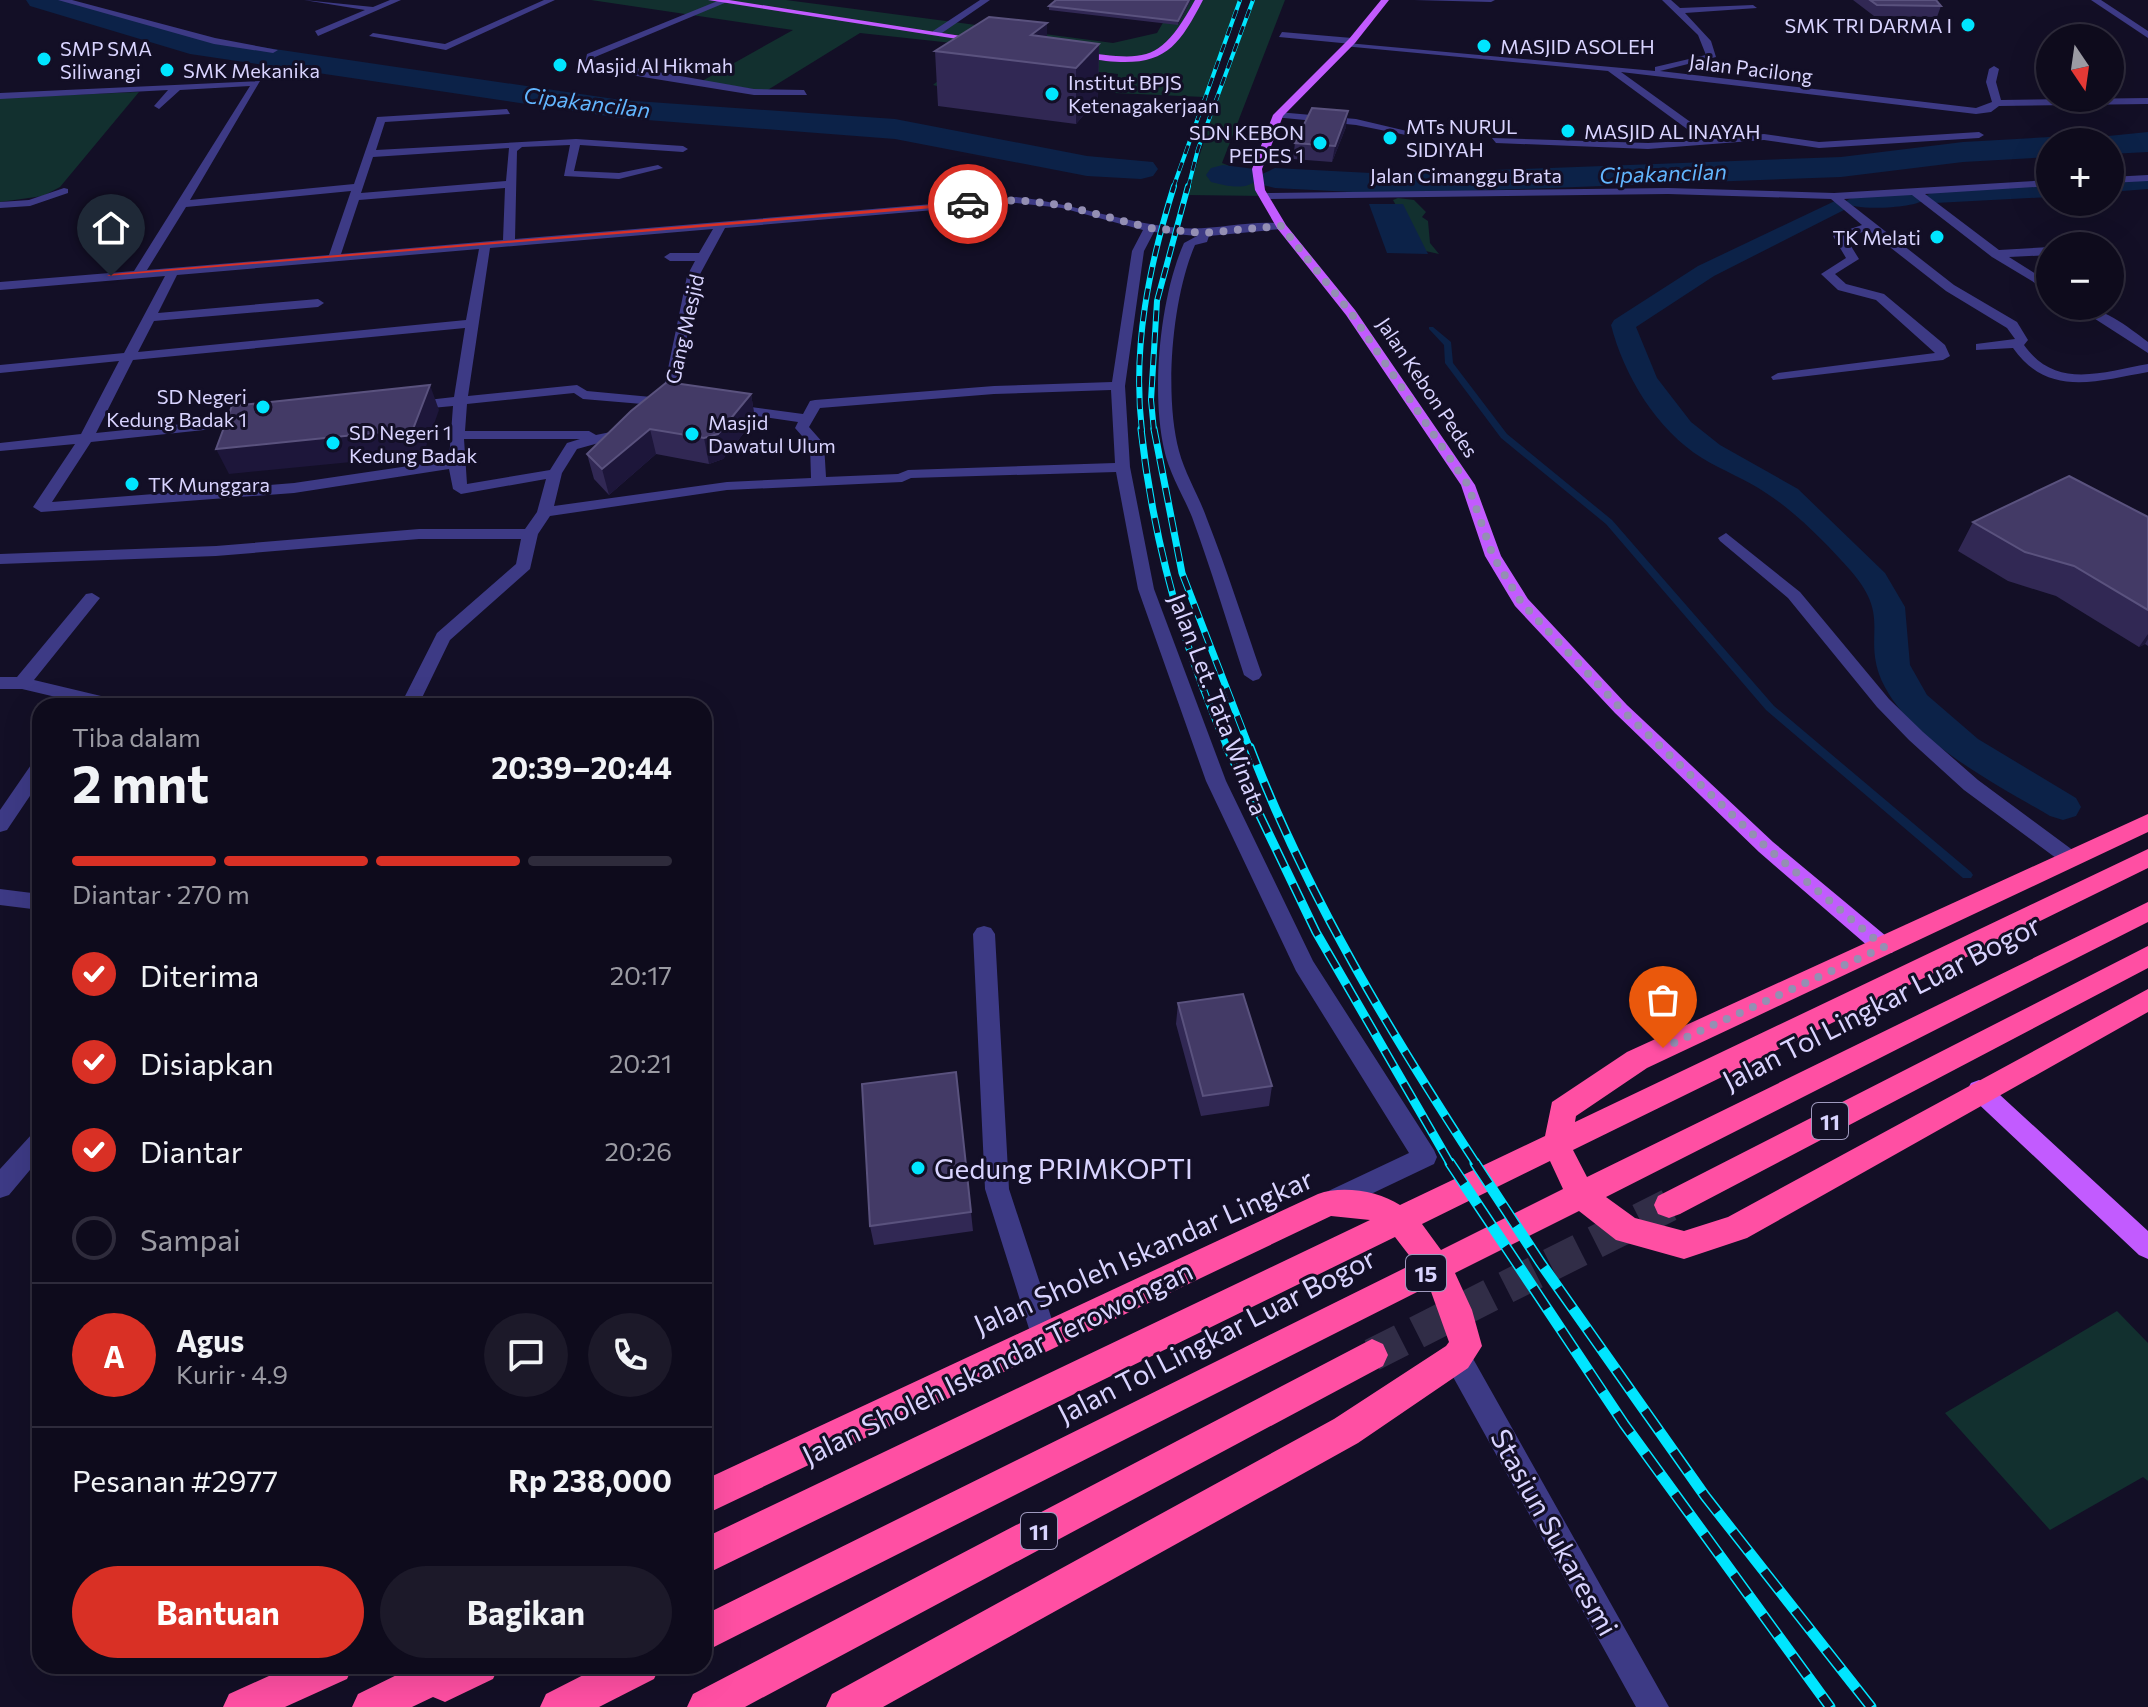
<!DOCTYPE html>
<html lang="id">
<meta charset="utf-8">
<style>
:root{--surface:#0e0b1c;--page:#1c1929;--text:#f1f3f6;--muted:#9b9ba3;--line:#2e2b3b;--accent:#d93025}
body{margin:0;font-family:Commissioner,sans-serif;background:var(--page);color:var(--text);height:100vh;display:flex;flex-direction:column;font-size:30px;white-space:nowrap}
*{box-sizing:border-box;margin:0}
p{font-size:26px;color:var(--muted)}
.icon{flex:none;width:44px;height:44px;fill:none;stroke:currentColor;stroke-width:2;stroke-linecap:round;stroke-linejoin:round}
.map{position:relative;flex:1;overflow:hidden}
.details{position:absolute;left:32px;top:698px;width:680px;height:976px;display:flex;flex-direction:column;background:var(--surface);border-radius:24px;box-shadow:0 8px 32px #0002,0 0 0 2px var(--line)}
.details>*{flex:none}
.needle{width:52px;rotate:167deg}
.tools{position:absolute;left:2036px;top:24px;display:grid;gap:16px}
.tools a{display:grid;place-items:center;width:88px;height:88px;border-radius:50%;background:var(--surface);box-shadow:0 8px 32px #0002,0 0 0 2px var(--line);font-size:40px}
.pin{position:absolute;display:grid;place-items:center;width:68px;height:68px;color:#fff;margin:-82px -34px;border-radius:50% 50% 50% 0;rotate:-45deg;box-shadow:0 0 8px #0007}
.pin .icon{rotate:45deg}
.courier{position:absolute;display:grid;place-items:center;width:80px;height:80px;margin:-40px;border:6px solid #d93025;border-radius:50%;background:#fff;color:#222;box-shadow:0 2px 10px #0007}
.summary em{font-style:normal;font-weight:700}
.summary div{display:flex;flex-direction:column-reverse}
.summary{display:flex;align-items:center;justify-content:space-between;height:136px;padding:0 40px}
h1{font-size:52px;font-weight:700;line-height:60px}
.bar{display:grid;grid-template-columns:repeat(4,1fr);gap:12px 8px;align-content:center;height:96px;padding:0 40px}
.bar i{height:10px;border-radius:6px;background:var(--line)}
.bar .selected{background:var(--accent)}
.bar p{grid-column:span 4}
.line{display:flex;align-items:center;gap:20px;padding:0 40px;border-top:2px solid var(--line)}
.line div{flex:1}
.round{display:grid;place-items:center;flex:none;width:84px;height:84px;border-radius:42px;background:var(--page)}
ol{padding:0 40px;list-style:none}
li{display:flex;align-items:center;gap:24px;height:88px}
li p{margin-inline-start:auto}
li .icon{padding:8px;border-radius:50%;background:var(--accent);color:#fff;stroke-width:4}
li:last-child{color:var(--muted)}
li i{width:44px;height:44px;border:4px solid var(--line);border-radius:50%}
.button{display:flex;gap:16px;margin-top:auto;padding:16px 40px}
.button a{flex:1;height:92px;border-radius:48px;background:var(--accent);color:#fff;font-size:32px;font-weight:700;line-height:92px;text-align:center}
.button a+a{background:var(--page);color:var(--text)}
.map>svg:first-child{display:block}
.green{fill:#12302f}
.water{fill:#0c2248}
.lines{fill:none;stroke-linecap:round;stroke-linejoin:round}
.stream{fill:#0c2248;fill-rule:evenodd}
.canal{fill:#0c2248;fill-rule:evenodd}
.river{fill:#0c2248;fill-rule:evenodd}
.highway-tunnel{stroke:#312d47;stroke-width:33;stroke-dasharray:33 17;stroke-linecap:butt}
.minor{fill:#3d3a85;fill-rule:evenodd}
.major{fill:#c25bff;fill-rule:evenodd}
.highway{fill:#ff4fa3;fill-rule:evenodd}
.rail-far4-casing{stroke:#00e5ff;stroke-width:4}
.rail-far3-casing{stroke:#00e5ff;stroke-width:6}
.rail-far2-casing{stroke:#00e5ff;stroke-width:7}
.rail-far1-casing{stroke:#00e5ff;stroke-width:9}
.rail-casing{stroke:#00e5ff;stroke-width:11}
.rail-far4{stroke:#130f26;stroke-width:3;stroke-dasharray:9;stroke-linecap:butt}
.rail-far3{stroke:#130f26;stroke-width:4;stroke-dasharray:11;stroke-linecap:butt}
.rail-far2{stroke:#130f26;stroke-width:5;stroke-dasharray:15;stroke-linecap:butt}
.rail-far1{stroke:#130f26;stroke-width:6;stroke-dasharray:19;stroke-linecap:butt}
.rail{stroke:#130f26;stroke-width:8;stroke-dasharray:25;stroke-linecap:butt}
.wall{fill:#312854}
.shaded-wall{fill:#1d163a}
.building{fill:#433a66;stroke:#5a527e;stroke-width:2}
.route{fill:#d93025}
.done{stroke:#948fb3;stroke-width:8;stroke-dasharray:0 14.4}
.poi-dot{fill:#00e5ff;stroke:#130f26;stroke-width:3}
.labels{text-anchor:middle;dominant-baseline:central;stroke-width:6;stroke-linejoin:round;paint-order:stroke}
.far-poi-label{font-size:20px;fill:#d9d4ff;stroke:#130f26;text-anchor:start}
.far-street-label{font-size:20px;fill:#d9d4ff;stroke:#130f26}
.far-water-label{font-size:22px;font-style:italic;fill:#62b6ff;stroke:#130f26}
.shield{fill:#130f26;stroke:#9e99be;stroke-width:2}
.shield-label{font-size:22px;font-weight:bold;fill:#d9d4ff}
.street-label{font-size:24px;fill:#d9d4ff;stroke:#130f26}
.near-street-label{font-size:28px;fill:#d9d4ff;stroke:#130f26}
.near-poi-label{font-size:28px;fill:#d9d4ff;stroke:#130f26;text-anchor:start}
</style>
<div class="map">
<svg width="2148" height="1707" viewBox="0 0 2148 1707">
<rect width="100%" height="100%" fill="#130f26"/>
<path class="green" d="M591,0H786L1113,43L1157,33L1176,0H1242L1204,97L1115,93L1118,74L999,62L954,90L933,85L980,46L860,33L766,91L702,81L793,30Z
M1254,0H1285L1222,163L1257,177L1266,196L1187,195L1232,53Z
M139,92L60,187L43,196L0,202V98Z
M1398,198L1414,200L1426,212L1422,217L1428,221L1430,243L1439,254L1421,250L1393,200Z
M2117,1311L2148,1343V1481L2143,1477L2050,1530L1945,1413Z"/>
<path class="water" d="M1369,204H1403L1428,254L1387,253Z"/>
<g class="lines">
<path class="stream" d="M1390,182L1393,184L1389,190L1384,191L1387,184Z
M1429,327H1433L1451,342L1453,363L1507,434L1612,520L1774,706L1971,872L1973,875L1971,878H1963L1766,710L1606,524L1501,438L1445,363L1444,345L1429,329Z"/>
<path class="canal" d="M2148,177V189L2110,192V180Z
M2050,185V197L1935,203L1926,199C1916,208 1854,212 1845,202C1855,192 1914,189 1925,196L1935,191Z
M1837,200L1844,202L1848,206L1844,210L1714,276L1636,327L1657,378L1691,422L1720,445L1798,489L1885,573L1905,607L1910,665L1927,695L1978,739L2076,798L2081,807L2076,816L2063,820L2050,816C1996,784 1902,737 1879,674C1865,632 1890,616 1851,571C1827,544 1797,513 1766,493C1746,479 1723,471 1702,458C1657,430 1624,376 1611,325L1614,320L1698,266Z"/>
<path class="river" d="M26,0H68L193,37L621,100L895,119L1087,156L1153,162L1158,169L1153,176L1141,179L1087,176L895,139L621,118L190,54L30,6Z
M2148,132V152L2110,154V142H2095L2098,137Z
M2050,137L2063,142H2050V157L1963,162L1841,177L1390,194L1275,188L1263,185L1258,179C1247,191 1226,186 1211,182L1206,175L1211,168L1223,165L1255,169L1260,175L1275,168L1390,174L1841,157L1963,142Z"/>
<path class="highway-tunnel" d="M1372,1355L1669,1205"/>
<path class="minor" d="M58,0H72L215,38L278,50L273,53L214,44Z
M304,0L373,7L390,0H401L318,36L315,31L365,10Z
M544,0H555L446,50L369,36L373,33L445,44Z
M720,0L727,2L595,57V61L754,89L804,90L807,95H754L606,71L585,63L587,54Z
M980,0H990L939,35H933V31Z
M1414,0H1495L1491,2Z
M1662,0H1671L1680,8L1753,5L1757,8L1685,13L1711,41L1716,57L1660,71L1976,108L1992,102L1986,82L1989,69L1994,66L1999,69L1996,82L2001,100L2148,98V104L1999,106L1991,112L1976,114L1621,72L1714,139L1764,134L1819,142L1979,132L1984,135L1979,138L1819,148L1764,140L1648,149L1496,143L1492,138L1648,143L1702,140L1608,71L1343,46L1347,43L1655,71V67L1706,55L1698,35Z
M2091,0H2101L2148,31V38Z
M1282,32L1352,38L1356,41L1352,44L1279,37Z
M260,81L190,200L354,184L377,117L507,109L510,114L385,122L376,150L576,139L683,146L688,149L683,152L580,145L574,171L619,173L658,165L663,168L619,179L564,176L570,145L522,147L517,151L515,239L1016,197C1072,203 1124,223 1180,228C1215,231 1251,219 1285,224V228L1281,229L1209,236L1207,242L1195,245C1172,298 1164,395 1179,451C1185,474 1199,496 1207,519C1227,570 1244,623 1262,675L1259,679L1253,681L1244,675C1227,622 1211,569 1192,517C1183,495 1169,473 1164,449C1151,391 1160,297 1184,243L1197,236L1154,232L1144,251L1125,386L1130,467L1154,589L1226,781L1313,961L1434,1150L1437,1157L1434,1164L1331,1213L1322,1210L1319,1202L1322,1194L1409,1153L1296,971L1206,781L1138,589L1116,472L911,478L902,482L727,490L550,516L538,534L530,569L450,640L418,706H400L437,633L516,564L521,539H419L216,556L0,564V554L216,546L419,529H525L537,512L546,479L461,494L453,489L449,469L294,493L41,512L33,507L75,444L0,451V443L81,434L119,361L0,373V365L124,353L165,276L0,290V282L134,271L250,86L180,90L159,109L154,106L168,90L0,99V93ZM509,148L506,181L361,193L373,157ZM505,188L503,240L341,254L359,200ZM351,191L329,255L147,270L186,207ZM1016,203L1062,208L1143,230L1132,251L1112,382L994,386L815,400L810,401L803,414L728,404L721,408L723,411L798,422L795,428L810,445L811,478L727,482L554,506L562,473L577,449L635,433V427L596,435L589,431H465L467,404L574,393L583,399L654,405L661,409L674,402L699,276L725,228ZM713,229L699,253H670L664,257L670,261H695L687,276L662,398L587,391L577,385L468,396L490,248ZM479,249L466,320L138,352L154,321L318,307L324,303L318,299L158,313L177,275ZM465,328L454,397L410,402L403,406L410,410L453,406L449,460L294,483L52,502L91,442L251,425L258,421L251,417L96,433L133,360ZM1111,390L1115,463L908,470L898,474L826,477L824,444L809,427L820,408L994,394ZM464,439H580L567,443L550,470L467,484Z
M1278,112L1356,119L1411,132L1406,135L1356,125L1274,117Z
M2148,175V181L2110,183V177Z
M2050,180V186L1925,194L1999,250L2050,247V255L2009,257L2050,283V292L1992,257L1912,195L1844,199L1954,285L2017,322L2028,340L2024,345C2056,390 2102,372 2148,364V372C2097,381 2048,398 2013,348L1976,350V344L2015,339L2007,328L1946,291L1868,230L1846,238L1859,259L1835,274L1846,284L1884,294L1945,345L1950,356L1943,360L1773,380L1771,377L1778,373L1935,353L1876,300L1838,290L1821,274L1846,258L1833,236L1835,234L1862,225L1831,199L1668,194L1266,199L1260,196L1266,193L1668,188L1834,193Z
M64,188L68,189V193L30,206L0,208V202L29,200Z
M2075,306C2102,306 2127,326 2148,342V353Z
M1726,533L1800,592L1889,699L1923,732L1978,780L2078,854L2081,859L2078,864H2064L1964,790L1909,740L1877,707L1788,598L1720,541L1718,538Z
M92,593L100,598L34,680L101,696L364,700L373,706H94L22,689H0V677H17L86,594Z
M40,761V781L7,830L0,832V810L33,762Z
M0,889L40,894V910L0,905Z
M984,926L991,928L995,934L1009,1189L1057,1335L1053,1344L1044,1348L1035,1344L1031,1335L985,1189L973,934L977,928Z
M40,1131V1158L9,1195L0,1198V1169L32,1134Z
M1457,1344L1467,1348L1669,1707H1636L1447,1366L1444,1357L1447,1348Z"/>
<path class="major" d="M708,0H729L987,40L983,43Z
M1195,0H1203C1178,48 1164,67 1106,61C1094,59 1080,59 1069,54L1074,51C1144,60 1159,66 1195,0Z
M1381,0H1389L1355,43L1283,116L1262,169L1265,190L1286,225L1355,310L1475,485L1501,556L1528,599L1627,705L1773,842L1892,941L1895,947L1892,953H1876L1759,852L1615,713L1515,606L1485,556L1461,485L1346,315L1277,228L1255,190L1252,169L1273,115L1349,39Z
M1979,1080L1987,1083L2148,1231V1259L2139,1255L1971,1097L1967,1090L1971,1083Z"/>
<path class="highway" d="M2148,814V832L1647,1068L1576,1116L1575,1122L2148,849V868L1573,1150L1587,1177L2148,902V922L1606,1197L1635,1218L1684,1231L1728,1217L2148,989V1012L1747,1238L1684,1259L1616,1240L1579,1211L1455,1273L1472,1310L1482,1346L1468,1368L1358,1443L883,1707H826L832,1694L1334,1419L1446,1346L1449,1342L1429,1286L704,1652V1615L1415,1263L1395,1237L704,1575V1538L1370,1220L1331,1216L704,1515V1480L1318,1194C1342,1185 1379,1191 1400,1205L1545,1136L1552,1102L1627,1052ZM1550,1161L1563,1189L1441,1250L1422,1224Z
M2148,946V968L1680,1214L1669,1218L1658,1214L1654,1205L1658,1196Z
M1372,1339L1383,1344L1388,1355L1383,1366L745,1707H687L693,1694Z
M291,1666H353L347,1679L285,1707H223L229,1694Z
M415,1666H499L493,1679L445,1702L433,1697L412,1707H352L358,1694Z
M601,1666H660L654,1679L599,1707H540L546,1694Z"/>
<defs>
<path id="rail-far4" d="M1173,188L1240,0
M1188,188L1198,149L1253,0"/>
<path id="rail-far3" d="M1142,431C1132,347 1149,266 1174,186
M1154,431L1151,400L1157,301L1188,186"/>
<path id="rail-far2" d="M1141,429C1153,539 1183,648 1228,749
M1154,429L1182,573L1250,749"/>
<path id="rail-far1" d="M1227,747L1316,932L1451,1165
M1250,747C1307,896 1390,1032 1477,1165"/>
<path id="rail" d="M1450,1163L1624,1424L1830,1707
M1475,1163L1540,1262L1705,1496L1871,1707"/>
</defs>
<use href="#rail-far4" class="rail-far4-casing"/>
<use href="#rail-far3" class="rail-far3-casing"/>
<use href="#rail-far2" class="rail-far2-casing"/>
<use href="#rail-far1" class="rail-far1-casing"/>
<use href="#rail" class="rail-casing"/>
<use href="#rail-far4" class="rail-far4"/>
<use href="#rail-far3" class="rail-far3"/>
<use href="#rail-far2" class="rail-far2"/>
<use href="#rail-far1" class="rail-far1"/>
<use href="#rail" class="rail"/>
</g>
<path class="wall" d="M1056,0H1191L1178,25L1049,10V6Z
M1853,0H1936L1941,6L1937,17L1874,16Z
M1047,23V37L1099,44L1098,98L1076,124L938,106L935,51Z
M1346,127L1332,162L1293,159L1295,143Z
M751,394L755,419L723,459L709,464L656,454L609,495L594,479L587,454L631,411Z
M2148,517V646L2145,644L2139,647L2056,596L2008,581L1958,551L1973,522Z
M1178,1003L1272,1086L1269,1106L1201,1116L1176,1024Z
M956,1072L973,1231L874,1245L870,1226Z"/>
<path class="shaded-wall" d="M1189,0H1191L1178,25V21Z
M1047,23V65L1031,35Z
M1099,44L1098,98L1076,124V68Z
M1348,111L1346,127L1332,162L1335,146Z
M430,385L439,410L423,455L229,474L216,449Z
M751,394L755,419L723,459L709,464L704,438Z
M650,429L656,454L609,495L602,469Z
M2148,634V639L2145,644L2139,647Z"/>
<path class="building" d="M1056,0H1189L1178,21L1049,6Z
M1870,0H1936L1941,6L1877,5Z
M989,17L1047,23L1031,35L1099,44L1076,68L935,51Z
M1312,108L1348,111L1335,146L1295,143Z
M667,382L751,394L718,434L704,438L650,429L602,469L587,454L631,411Z
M430,385L413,429L216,449L232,406Z
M2069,476L2148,517V610L2074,566L2025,552L1973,522Z
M1243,994L1272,1086L1203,1096L1178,1003Z
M956,1072L971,1212L870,1226L862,1084Z"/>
<path class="route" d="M968,202L970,205L107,276L111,274Z"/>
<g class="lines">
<path class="done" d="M968,204L1016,200L1062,205L1150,228L1203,233L1281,226L1351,313L1468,485L1493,556L1521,602L1621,709L1766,847L1884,947L1663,1048"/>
</g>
<g class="poi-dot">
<circle cx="1968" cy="25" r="8"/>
<circle cx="1484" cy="46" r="8"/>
<circle cx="44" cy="59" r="8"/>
<circle cx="560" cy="65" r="8"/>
<circle cx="167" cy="70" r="8"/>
<circle cx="1052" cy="94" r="8"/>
<circle cx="1568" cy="131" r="8"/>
<circle cx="1390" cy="138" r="8"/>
<circle cx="1320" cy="143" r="8"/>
<circle cx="1937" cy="237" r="8"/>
<circle cx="263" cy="407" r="8"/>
<circle cx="692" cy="434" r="8"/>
<circle cx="333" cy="443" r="8"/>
<circle cx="132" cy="484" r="8"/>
<circle cx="918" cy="1168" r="8"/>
</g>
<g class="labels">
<g class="far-poi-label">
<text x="1952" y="25" text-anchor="end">SMK TRI DARMA I</text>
<text x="1500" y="46">MASJID ASOLEH</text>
<text x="60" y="48">SMP SMA<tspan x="60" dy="23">Siliwangi</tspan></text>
<text x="576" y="65">Masjid Al Hikmah</text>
<text x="183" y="70">SMK Mekanika</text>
<text x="1068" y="82">Institut BPJS<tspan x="1068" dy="23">Ketenagakerjaan</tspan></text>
<text x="1406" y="126">MTs NURUL<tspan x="1406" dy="23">SIDIYAH</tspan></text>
<text x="1584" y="131">MASJID AL INAYAH</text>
<text x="1304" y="132" text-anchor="end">SDN KEBON<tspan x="1304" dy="23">PEDES 1</tspan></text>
<text x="1921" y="237" text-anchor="end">TK Melati</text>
<text x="247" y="396" text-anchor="end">SD Negeri<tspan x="247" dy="23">Kedung Badak 1</tspan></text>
<text x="708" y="422">Masjid<tspan x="708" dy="23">Dawatul Ulum</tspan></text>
<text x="349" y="432">SD Negeri 1<tspan x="349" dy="23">Kedung Badak</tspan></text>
<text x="148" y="484">TK Munggara</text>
</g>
<g class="far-street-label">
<text transform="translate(1751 68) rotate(7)">Jalan Pacilong</text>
<text x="1466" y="175">Jalan Cimanggu Brata</text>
<text transform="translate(684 329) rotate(-77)">Gang Mesjid</text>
<text transform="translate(1428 387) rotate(56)">Jalan Kebon Pedes</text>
</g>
<g class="far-water-label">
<text transform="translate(587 102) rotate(7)">Cipakancilan</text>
<text transform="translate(1663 173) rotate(-2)">Cipakancilan</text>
</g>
<g class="shield">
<rect x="1812" y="1103" width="36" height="36" rx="6"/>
<rect x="1406" y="1255" width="40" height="36" rx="6"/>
<rect x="1021" y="1513" width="36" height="36" rx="6"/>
</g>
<g class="shield-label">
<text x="1830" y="1121">11</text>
<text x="1426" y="1273">15</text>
<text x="1039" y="1531">11</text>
</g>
<g class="street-label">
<text transform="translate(1219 704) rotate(69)">Jalan Let. Tata Winata</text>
</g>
<g class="near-street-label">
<text transform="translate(1881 1002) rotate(-27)">Jalan Tol Lingkar Luar Bogor</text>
<text transform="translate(1143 1251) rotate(-24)">Jalan Sholeh Iskandar Lingkar</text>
<text transform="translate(1216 1335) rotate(-27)">Jalan Tol Lingkar Luar Bogor</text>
<text transform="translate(997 1362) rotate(-26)">Jalan Sholeh Iskandar Terowongan</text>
<text transform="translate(1555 1532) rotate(61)">Stasiun Sukaresmi</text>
</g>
<g class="near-poi-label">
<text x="934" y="1168">Gedung PRIMKOPTI</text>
</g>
</g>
</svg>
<div class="tools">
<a><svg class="needle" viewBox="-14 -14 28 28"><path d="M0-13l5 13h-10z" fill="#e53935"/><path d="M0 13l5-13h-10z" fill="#9b9ba3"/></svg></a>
<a>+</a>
<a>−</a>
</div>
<div class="pin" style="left:1663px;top:1048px;background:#ea580c"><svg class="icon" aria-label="bag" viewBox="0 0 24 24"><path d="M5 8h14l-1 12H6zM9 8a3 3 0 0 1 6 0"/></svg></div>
<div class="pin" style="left:111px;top:276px;background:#1f2937"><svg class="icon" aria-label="home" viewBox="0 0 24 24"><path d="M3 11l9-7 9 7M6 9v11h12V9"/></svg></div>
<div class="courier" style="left:968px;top:204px"><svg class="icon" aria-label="car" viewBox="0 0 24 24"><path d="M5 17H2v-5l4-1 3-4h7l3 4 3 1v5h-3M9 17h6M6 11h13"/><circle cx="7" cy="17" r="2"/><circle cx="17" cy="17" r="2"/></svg></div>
<section class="details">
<div class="summary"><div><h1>2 mnt</h1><p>Tiba dalam</p></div><em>20:39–20:44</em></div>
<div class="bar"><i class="selected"></i><i class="selected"></i><i class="selected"></i><i></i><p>Diantar · 270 m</p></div>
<ol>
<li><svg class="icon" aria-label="check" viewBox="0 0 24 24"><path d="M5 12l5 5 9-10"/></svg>Diterima<p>20:17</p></li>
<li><svg class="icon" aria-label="check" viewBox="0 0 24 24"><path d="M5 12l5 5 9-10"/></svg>Disiapkan<p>20:21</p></li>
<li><svg class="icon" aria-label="check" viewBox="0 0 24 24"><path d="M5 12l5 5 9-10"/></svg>Diantar<p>20:26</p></li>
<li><i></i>Sampai</li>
</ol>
<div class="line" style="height:144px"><b class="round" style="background:var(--accent);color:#fff">A</b><div><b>Agus</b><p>Kurir · 4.9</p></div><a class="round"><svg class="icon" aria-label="chat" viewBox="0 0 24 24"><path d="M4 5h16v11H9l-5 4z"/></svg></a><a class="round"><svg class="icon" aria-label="phone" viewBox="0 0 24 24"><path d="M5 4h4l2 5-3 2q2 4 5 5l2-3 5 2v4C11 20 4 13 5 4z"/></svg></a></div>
<div class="line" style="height:104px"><div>Pesanan #2977</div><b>Rp 238,000</b></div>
<div class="button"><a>Bantuan</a><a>Bagikan</a></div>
</section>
</div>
